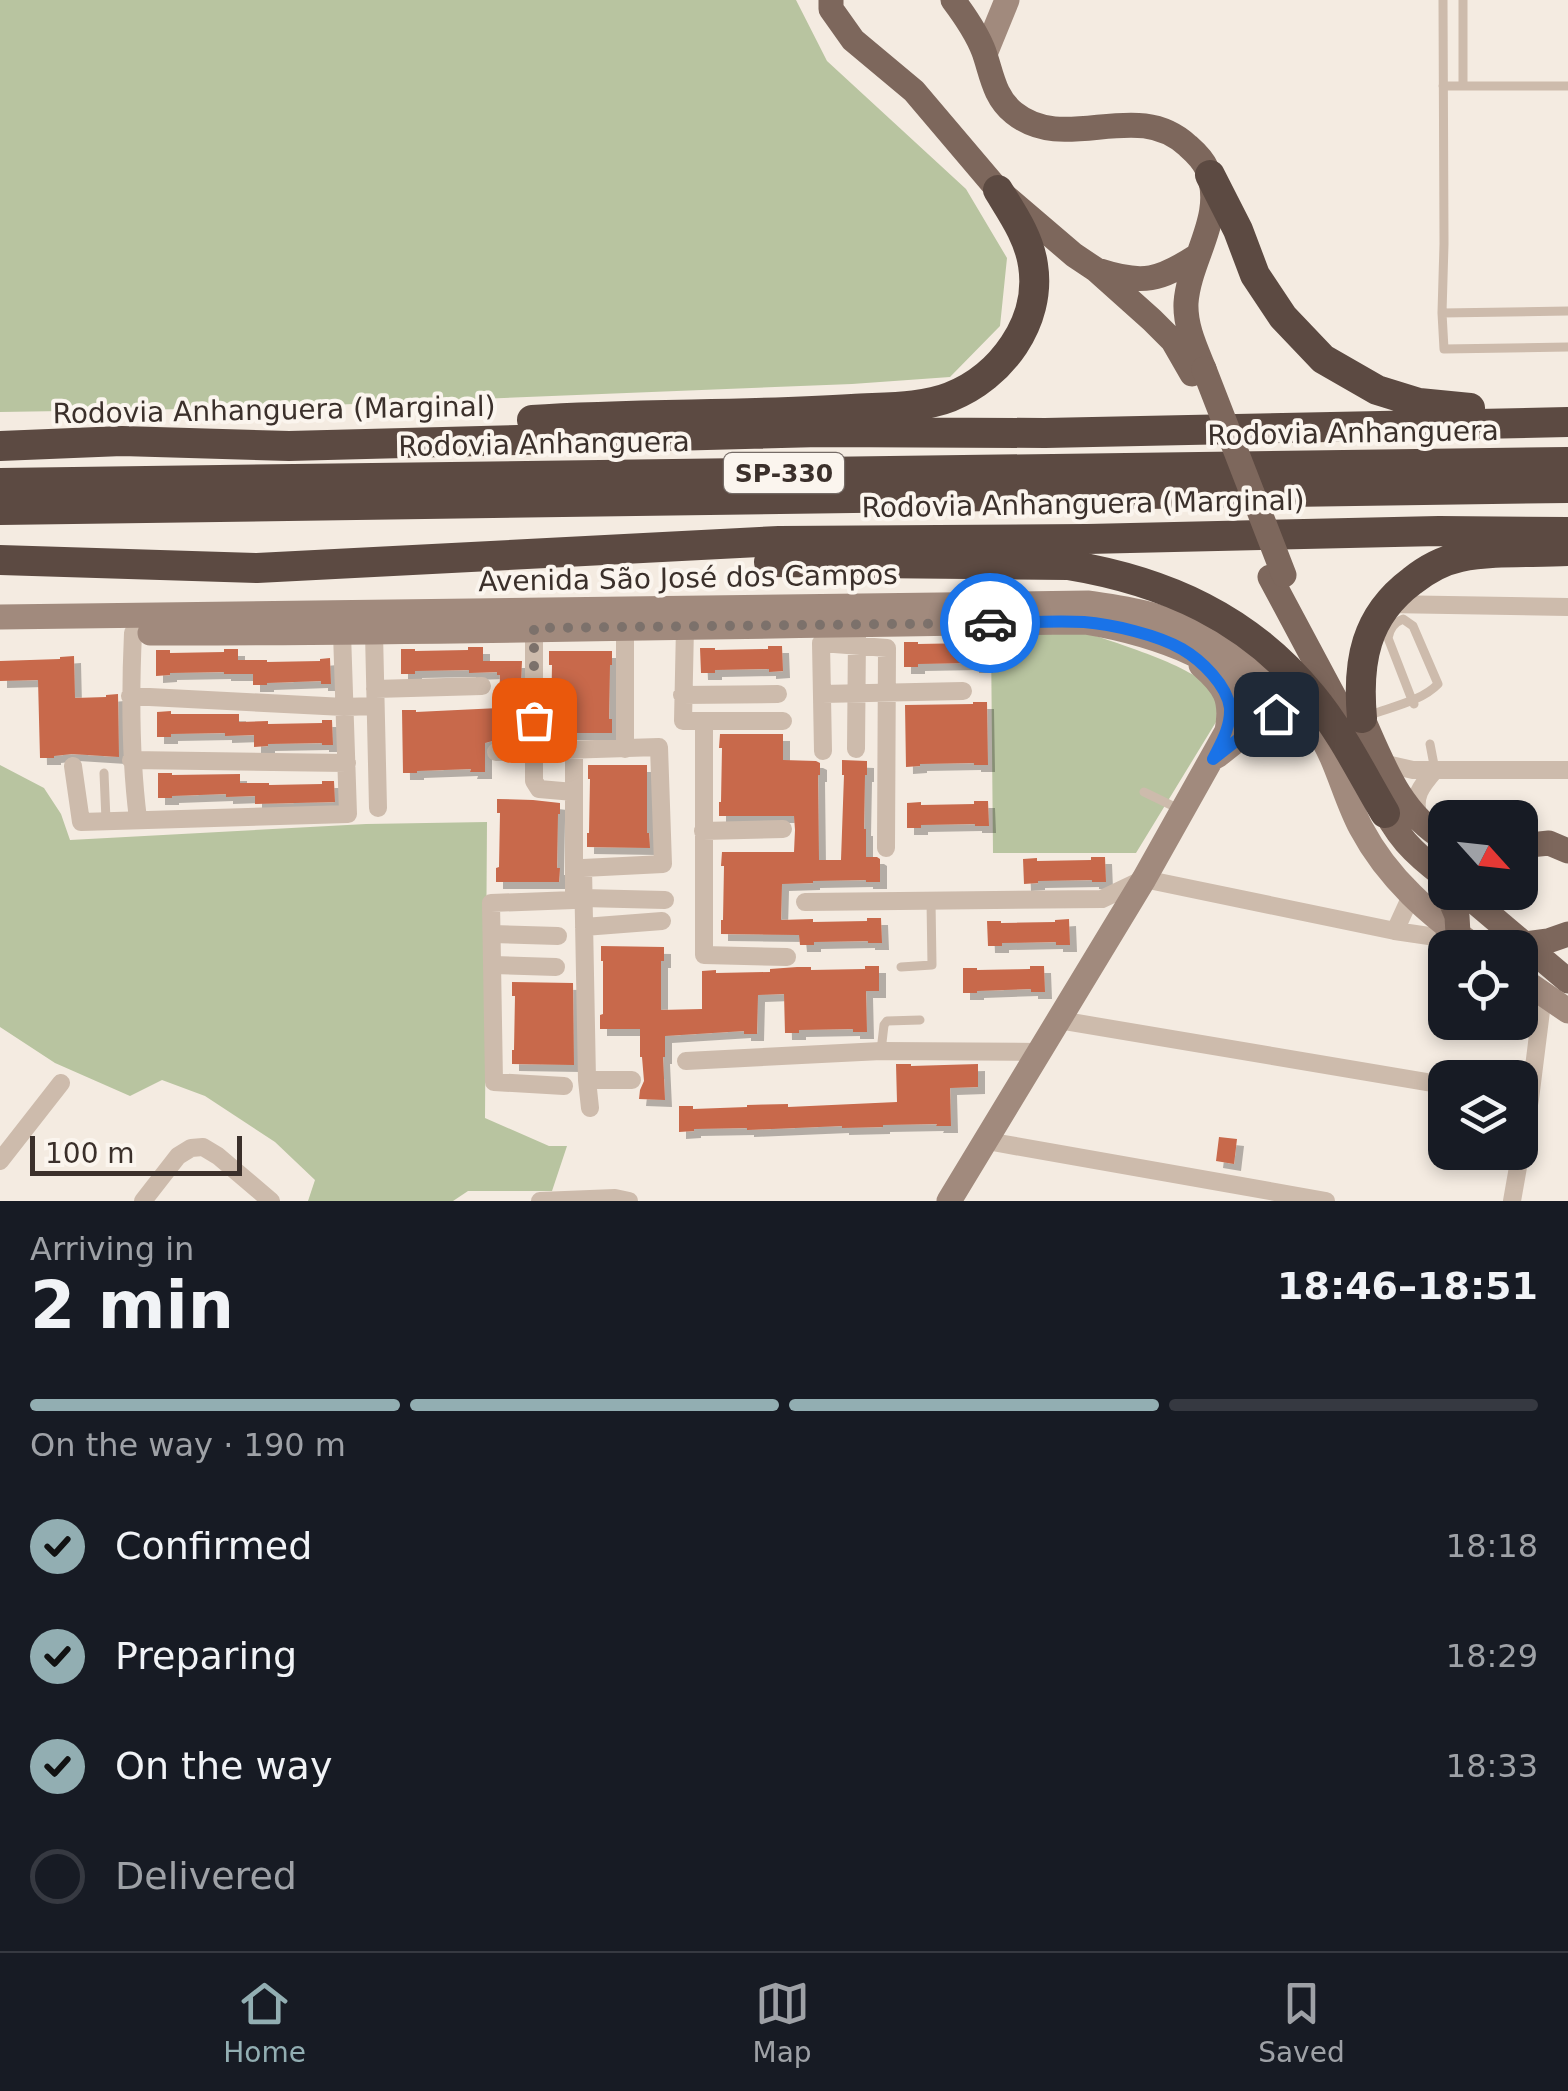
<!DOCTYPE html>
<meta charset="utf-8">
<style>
:root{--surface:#171b24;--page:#242831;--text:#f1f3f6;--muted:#9ea1a6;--line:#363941;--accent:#92aeb2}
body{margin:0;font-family:"DejaVu Sans",sans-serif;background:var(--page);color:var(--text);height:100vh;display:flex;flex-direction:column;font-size:38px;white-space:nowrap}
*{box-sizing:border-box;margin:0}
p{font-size:32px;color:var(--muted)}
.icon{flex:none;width:55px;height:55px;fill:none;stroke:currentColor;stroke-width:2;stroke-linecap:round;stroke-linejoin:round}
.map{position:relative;height:1201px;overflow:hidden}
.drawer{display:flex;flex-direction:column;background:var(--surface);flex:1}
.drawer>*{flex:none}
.needle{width:65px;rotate:117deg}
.controls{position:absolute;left:1428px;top:800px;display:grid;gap:20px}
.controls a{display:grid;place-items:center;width:110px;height:110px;border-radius:20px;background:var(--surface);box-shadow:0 5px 15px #0003;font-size:50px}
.scale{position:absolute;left:30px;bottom:25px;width:212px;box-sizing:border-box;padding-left:10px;border:5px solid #3b302b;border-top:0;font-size:28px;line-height:35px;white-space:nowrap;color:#3b302b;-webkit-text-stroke:8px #fbf5ee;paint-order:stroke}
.pin{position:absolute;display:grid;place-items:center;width:85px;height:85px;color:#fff;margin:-42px;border-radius:20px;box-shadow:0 5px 15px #0006}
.courier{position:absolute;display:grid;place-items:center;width:100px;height:100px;margin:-50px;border:8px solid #1a73e8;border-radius:50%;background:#fff;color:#222;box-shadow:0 2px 12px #0007}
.headline em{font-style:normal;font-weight:600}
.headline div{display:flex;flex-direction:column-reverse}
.headline{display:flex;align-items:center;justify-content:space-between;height:170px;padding:0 30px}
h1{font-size:65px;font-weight:600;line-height:75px}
.bar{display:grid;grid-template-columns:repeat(4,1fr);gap:15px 10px;align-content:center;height:120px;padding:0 30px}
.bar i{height:12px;border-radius:8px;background:var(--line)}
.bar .current{background:var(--accent)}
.bar p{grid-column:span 4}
ol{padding:0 30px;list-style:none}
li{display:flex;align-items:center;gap:30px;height:110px}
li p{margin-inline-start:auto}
li .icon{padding:10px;border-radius:50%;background:var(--accent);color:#111;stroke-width:4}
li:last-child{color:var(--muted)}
li i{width:55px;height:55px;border:5px solid var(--line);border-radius:50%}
.menu{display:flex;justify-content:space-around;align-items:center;height:140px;border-top:2px solid var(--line);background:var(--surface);font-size:28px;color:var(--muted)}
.menu a{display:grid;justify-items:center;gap:5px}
.menu .current{color:var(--accent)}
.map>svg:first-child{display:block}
.green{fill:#b8c4a0}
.building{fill:#c8694b;filter:url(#shadow)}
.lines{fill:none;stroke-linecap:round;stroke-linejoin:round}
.lane{stroke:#cdbbac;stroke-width:9}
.street{stroke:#cdbbac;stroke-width:18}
.secondary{stroke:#a18a7d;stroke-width:25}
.primary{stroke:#7d675c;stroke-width:25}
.highway{stroke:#5c4a42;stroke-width:30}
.primary-bridge{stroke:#7d675c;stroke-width:25}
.done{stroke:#7c716b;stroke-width:10;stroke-dasharray:0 18}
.route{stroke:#1a73e8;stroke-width:12}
.labels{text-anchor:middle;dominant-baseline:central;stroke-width:8;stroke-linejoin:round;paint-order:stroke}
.shield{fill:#fbf5ee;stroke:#756b66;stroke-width:2.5}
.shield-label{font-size:25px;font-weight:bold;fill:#3b302b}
.street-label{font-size:28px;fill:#3b302b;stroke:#fbf5ee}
</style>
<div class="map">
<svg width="1568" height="1201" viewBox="0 0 1568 1201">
<defs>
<filter id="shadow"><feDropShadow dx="7" dy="7" stdDeviation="0" flood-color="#0004"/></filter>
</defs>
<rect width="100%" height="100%" fill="#f4ebe1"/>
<path class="green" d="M0,0H796L827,61L966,189L1007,258L1000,326L950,377L852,384L251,408L0,412Z
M1082,631C1111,642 1197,666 1212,691C1219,701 1217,711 1216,722L1136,853H993L991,638Z
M0,765L44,788L61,814L70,840L366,824L487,822L485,1118L549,1146H567L552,1191H468L453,1201H308L315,1180L275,1142L205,1096L162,1080L130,1096L55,1063L0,1027Z"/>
<path class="building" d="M986,640V666H972V663L918,664V667H904V642H918V644L972,643V641Z
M768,646H782L783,671L769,672V669L715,670V673H701L700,648H715V650L768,649Z
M468,647H483V661H522L519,729H522V739L496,740L485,743V772H470L471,769L417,771V773H403L402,710H416V712L499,708L500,675H497V672L469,673V670L415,671V674H401V649H415V651L468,650Z
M224,649H238V660H267V662L320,661V659L330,658L331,684H321V681L267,683V685H253V674H224V672L170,673V675L156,676V650H170V653L224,652Z
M549,651H612V665H610L609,719H612V733H549V719H551L552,665H549Z
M74,656L75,698L106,697V695L118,694L119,757L72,754L54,756V758H40L38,680L0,681V661L60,659V657Z
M973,702H987L988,765H974V763L920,764V766L906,767L905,705L973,704Z
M171,711V714H239V722L268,721V724L322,723V720H332L333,745H322V743L268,744V746L254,747V735L225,736V733L171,734V737H157V712Z
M720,734H783V760L816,761L820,763V775H818L819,860H841L844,775H842V760L867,761V775H865L864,829H866V857H877L880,859V882H866V880L813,881V883L782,884L781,920L813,919V922L867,921V918H881L882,943H868V941L814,942V945H800L799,935L721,934V920H723L724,866H721L722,852H794L795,830L794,816H719V802H721L722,748H719Z
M588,765H647V833H649L650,848L587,847V833H589L590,779H588Z
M158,773H172V775L240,774V783H269V785L322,784V781H334L335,802L255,804V796L226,797V794L172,796V798H158Z
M497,799L533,800L560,803V814H558L557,868H560L559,882H496V868L499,867L500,813H497Z
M974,801H988L989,826H975V824L921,825V828H907V803L921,802V805L974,804Z
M1091,857H1105L1106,882H1092V880L1038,881V883L1024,884L1023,859L1037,858V861L1091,860Z
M1069,919L1070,945H1056V942L1002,943V946H988L987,921H1001V923L1055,922V920Z
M601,946L664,947V961H661V1010L702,1009V971L716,970V973L770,972V969L797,967H811V970L865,969V966H879V991H866L867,1032H853V1029L799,1030V1033H785L784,994L758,995L757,1034H744V1031L665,1036V1057H663L665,1100L639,1099L640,1090L644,1081L642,1057H640V1029H600V1015L603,1014V961H601Z
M1030,966H1044L1045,992H1031V989L977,991V993H963V968H977V970L1030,969Z
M512,982L573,983L574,1065L512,1064V1050H514L515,996H512Z
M896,1064H911V1066L978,1064V1087L950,1088L951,1126H936L937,1124L883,1125V1127L842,1128V1126L747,1130V1128L694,1129V1131L679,1132V1106H693V1109L747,1107V1105L788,1104V1107L897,1102Z
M1219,1137L1237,1139L1234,1164L1216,1161Z"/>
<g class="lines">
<path class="lane" d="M1443,0L1444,244L1442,313L1444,349L1568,347
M1463,85V0
M1443,86H1568
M1442,313L1568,311
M1370,715C1391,707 1422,701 1438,684L1413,626L1403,619C1394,623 1390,628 1388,638L1412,700L1414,704
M1430,744L1435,770
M104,773L106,820
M1144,792L1179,809
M901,967L932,965L931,901
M881,1051L884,1025L887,1021L920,1020"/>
<path class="street" d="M1386,604L1568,607
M685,627L683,721H783
M534,628V781L539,789L574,792
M133,633C130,697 130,755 138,819
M374,633L378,808
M375,689L482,686
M822,694L963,691
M682,695L778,694
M130,696L344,707L375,706
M704,722V955L787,957
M625,749V627
M856,749L857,635
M823,751L821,643L887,648L886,848
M496,752L659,747L663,864L583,868L587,1080L590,1108
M131,760L347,763
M1382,763L1413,770H1568
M73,766L81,822L348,814L342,633
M1419,818C1412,797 1421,786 1435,770
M703,831L783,829
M583,898L665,900
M805,902L1102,899L1144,879L1395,931L1463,941
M584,927L662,921
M1395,931L1411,896
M492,934L558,936
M493,965L556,967
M1059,1020L1445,1085
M686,1061L881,1051L1040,1052
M587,1080H632
M564,1086L494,1082L491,903L574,900V749
M987,1141L1326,1201
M0,1161L61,1083
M143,1201L178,1156L191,1148L203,1147L218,1156L271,1201
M540,1201L615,1198L629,1201
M1512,1201L1530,1099L1543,995"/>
<path class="secondary" d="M985,54L1007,0
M0,617L1089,603C1109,606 1130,609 1149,614C1216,633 1277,673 1317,730C1337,759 1344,796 1361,828C1388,879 1430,915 1477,948
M150,633C462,634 773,624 1085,622C1164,635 1224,662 1287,713
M1217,756L1260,722L1276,714L1291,699
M1520,978L1568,1011
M949,1201L1144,879L1227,731C1233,699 1225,686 1201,665"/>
<path class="primary" d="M831,0V9L853,40L914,91L998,190L1074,255L1095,269L1152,320L1173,341L1192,374
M953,0C965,16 977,33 984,52C992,75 994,97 1014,113C1066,155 1136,97 1188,146C1196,153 1203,160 1207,169C1227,215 1189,258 1186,303C1185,326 1195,347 1204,369
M1100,271C1143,285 1160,280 1197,256
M1270,577L1340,708L1352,737
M1356,704C1379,752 1396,812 1445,839
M1378,797C1395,835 1413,853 1445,877
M1520,846L1549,843L1568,851
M1447,892L1457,916L1458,934
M1463,892L1568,981
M1525,944L1548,941L1568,934"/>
<path class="highway" d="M1210,175L1238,230L1255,275L1283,317L1323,359L1377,390L1419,403L1470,408
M532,420C638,413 745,416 852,409C882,407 923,408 950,397C1001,377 1042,322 1033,265C1029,237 1012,213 998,190
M0,446L122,441L289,446L820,432L1045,433L1568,422
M0,483L1568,462
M0,510L1568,488
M0,560L257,568L779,541L1087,539L1439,531L1568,532
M769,562L1068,565C1165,581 1249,618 1312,696C1341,731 1362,774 1385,813
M1362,718C1357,662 1365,616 1412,581C1427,569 1441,561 1460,557C1493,550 1534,553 1568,551"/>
<path class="primary-bridge" d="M1204,369L1284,575"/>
</g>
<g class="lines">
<path class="done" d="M534,720V628L990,623"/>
<path class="route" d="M990,623C1021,623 1053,620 1084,622C1111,624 1158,635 1182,649C1201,660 1227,685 1230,708C1231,727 1221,743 1213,759L1260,722L1276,714"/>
</g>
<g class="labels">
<rect class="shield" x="724" y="453" width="120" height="40" rx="8"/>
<g class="shield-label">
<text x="784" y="473">SP-330</text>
</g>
<g class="street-label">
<text transform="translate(274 410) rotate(-1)">Rodovia Anhanguera (Marginal)</text>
<text transform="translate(1353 433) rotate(-1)">Rodovia Anhanguera</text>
<text transform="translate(544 444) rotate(-1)">Rodovia Anhanguera</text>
<text transform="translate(1083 504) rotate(-1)">Rodovia Anhanguera (Marginal)</text>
<text transform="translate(688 578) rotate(-1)">Avenida São José dos Campos</text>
</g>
</g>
</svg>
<div class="controls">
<a><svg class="needle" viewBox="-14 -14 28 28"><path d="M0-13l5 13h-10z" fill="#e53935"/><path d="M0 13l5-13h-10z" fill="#9ea1a6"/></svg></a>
<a><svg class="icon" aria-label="locate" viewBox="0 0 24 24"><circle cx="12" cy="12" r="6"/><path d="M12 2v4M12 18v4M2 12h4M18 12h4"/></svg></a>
<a><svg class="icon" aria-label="layers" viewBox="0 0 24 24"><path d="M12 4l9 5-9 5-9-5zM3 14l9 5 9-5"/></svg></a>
</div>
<div class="scale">100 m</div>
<div class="pin" style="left:534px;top:720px;background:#ea580c"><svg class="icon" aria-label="bag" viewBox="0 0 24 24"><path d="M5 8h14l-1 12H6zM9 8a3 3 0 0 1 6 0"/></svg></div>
<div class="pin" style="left:1276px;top:714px;background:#1f2937"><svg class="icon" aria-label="home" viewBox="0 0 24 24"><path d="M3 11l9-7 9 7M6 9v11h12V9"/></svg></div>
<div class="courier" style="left:990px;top:623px"><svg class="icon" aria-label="car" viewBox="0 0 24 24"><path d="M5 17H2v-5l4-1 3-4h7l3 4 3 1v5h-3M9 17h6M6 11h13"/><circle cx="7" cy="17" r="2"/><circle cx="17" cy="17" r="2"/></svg></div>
</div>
<section class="drawer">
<div class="headline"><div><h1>2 min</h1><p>Arriving in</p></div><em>18:46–18:51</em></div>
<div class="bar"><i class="current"></i><i class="current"></i><i class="current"></i><i></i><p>On the way · 190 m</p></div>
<ol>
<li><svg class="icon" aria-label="check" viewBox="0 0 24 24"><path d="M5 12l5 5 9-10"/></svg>Confirmed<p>18:18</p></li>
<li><svg class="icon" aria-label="check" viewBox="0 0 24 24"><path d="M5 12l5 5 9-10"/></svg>Preparing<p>18:29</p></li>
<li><svg class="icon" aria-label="check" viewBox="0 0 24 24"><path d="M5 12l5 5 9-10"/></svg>On the way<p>18:33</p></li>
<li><i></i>Delivered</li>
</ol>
</section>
<nav class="menu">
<a class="current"><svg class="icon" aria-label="home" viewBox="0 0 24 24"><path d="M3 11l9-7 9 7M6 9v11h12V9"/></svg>Home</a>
<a><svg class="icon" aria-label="map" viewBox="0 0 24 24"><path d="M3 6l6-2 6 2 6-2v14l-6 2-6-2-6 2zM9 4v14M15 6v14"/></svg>Map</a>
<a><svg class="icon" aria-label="saved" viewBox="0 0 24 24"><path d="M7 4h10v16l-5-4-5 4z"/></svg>Saved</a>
</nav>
